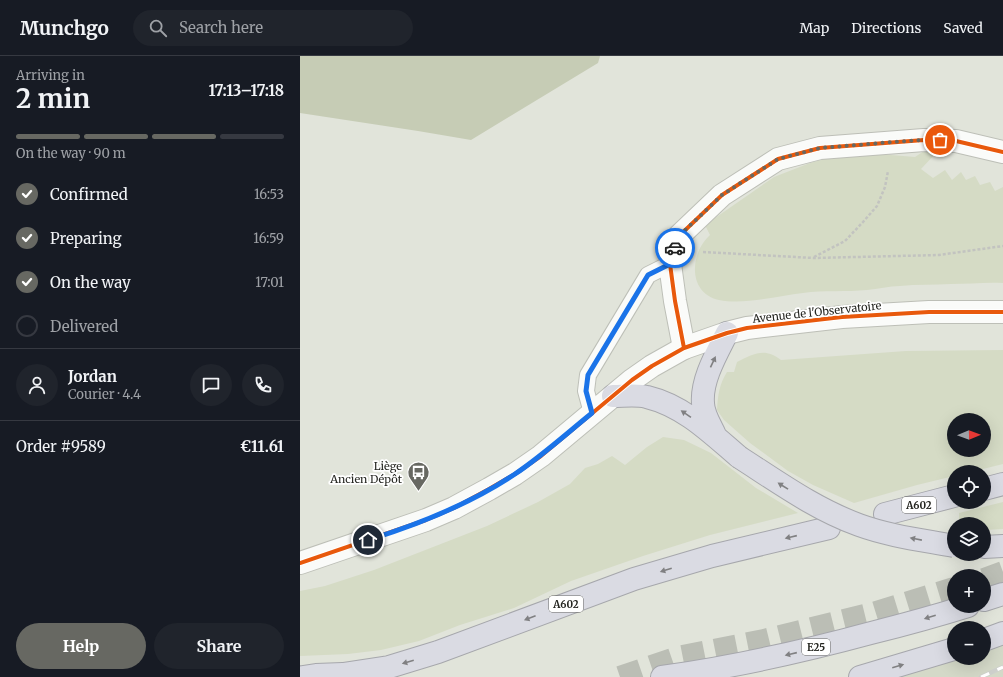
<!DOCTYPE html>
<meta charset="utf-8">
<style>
:root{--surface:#171b24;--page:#20242c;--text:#f1f3f6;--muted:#9ea1a6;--line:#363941;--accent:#676862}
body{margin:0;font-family:Merriweather,serif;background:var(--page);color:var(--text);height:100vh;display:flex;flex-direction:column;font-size:15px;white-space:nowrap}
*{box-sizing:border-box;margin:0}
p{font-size:13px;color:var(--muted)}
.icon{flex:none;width:22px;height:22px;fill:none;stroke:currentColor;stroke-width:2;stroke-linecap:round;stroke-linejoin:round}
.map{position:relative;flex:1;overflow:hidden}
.drawer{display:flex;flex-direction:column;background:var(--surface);width:300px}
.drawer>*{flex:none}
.needle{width:26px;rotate:89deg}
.buttons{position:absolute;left:647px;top:357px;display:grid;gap:8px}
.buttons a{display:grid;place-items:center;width:44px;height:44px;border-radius:50%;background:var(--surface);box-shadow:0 4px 16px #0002;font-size:20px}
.pin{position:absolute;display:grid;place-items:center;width:34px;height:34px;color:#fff;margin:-17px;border:2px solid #fff;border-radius:50%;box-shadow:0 1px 4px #0007}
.courier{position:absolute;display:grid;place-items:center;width:40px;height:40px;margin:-20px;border:3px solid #1a73e8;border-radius:50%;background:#fff;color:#222;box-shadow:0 1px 5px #0007}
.overview em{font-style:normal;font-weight:700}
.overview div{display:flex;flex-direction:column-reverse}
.overview{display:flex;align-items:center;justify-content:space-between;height:68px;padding:0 16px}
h1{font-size:26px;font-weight:700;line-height:30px}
.bar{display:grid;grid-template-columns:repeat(4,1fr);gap:6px 4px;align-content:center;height:48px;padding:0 16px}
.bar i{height:5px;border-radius:3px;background:var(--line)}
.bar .current{background:var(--accent)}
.bar p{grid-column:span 4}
.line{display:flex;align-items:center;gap:10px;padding:0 16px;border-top:1px solid var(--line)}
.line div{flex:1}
.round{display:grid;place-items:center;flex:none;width:42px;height:42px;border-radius:21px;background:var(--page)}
ol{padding:0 16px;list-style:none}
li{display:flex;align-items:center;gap:12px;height:44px}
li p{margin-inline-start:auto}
li .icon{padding:4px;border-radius:50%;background:var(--accent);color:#fff;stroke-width:4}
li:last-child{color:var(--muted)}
li i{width:22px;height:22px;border:2px solid var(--line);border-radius:50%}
.action{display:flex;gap:8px;margin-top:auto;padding:8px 16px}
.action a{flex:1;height:46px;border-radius:24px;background:var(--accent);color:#fff;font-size:16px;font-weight:700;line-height:46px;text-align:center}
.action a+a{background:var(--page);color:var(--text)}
header{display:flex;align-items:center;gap:24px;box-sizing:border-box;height:56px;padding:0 20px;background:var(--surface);border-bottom:1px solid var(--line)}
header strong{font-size:19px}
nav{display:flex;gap:22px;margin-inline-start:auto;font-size:14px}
.search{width:280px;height:36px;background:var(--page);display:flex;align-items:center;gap:10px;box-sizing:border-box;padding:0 14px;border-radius:22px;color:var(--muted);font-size:15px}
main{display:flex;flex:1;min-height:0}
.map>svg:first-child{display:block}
.built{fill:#d4d9c8}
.green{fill:#d5dbc5;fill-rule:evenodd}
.forest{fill:#c6ccb5}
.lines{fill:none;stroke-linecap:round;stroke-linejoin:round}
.highway-tunnel{stroke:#bbbeb5;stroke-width:22;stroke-dasharray:22 11;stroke-linecap:butt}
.lane-casing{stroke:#bdbfb7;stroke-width:18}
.street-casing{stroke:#bdbfb7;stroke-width:24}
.secondary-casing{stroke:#bdbfb7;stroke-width:24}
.highway-casing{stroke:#a6a7ac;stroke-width:24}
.path{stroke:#c2c3c0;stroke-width:2.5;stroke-dasharray:3 2;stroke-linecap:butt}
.lane{stroke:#fafbf9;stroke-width:16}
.street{stroke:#fafbf9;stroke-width:22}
.secondary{stroke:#fafbf9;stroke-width:22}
.highway{stroke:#dadbe3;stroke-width:22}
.rail-casing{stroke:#ced0cc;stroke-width:4.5}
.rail{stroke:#fff;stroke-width:3;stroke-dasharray:9;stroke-linecap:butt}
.highway-bridge-casing{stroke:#a6a7ac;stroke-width:24;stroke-linecap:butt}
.highway-bridge{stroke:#dadbe3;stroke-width:22}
.cycleway-casing{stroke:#fff;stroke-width:6}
.cycleway{stroke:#e8590c;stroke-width:4}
.oneway{fill:#808082}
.done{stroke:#676862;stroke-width:4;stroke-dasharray:0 7.2}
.route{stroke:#1a73e8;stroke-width:5}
.labels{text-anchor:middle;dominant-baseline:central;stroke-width:3.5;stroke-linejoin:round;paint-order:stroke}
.shield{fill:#fff;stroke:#666764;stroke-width:1}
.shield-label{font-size:10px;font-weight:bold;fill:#252621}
.street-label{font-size:11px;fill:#252621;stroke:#fff}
.poi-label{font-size:11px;fill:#252621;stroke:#fff;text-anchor:end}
</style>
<header>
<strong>Munchgo</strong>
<div class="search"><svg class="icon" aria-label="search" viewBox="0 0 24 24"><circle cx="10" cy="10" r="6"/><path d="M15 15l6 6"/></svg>Search here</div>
<nav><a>Map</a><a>Directions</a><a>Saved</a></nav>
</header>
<main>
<section class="drawer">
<div class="overview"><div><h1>2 min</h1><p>Arriving in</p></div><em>17:13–17:18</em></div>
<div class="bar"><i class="current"></i><i class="current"></i><i class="current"></i><i></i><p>On the way · 90 m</p></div>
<ol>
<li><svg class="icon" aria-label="check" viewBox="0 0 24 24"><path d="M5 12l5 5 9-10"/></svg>Confirmed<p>16:53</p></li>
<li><svg class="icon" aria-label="check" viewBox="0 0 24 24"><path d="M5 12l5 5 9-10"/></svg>Preparing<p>16:59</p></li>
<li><svg class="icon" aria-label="check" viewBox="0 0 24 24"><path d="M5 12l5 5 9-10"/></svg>On the way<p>17:01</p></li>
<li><i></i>Delivered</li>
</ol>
<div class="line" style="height:72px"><a class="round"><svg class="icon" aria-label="person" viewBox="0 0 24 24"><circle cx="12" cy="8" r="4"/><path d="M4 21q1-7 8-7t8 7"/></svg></a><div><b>Jordan</b><p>Courier · 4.4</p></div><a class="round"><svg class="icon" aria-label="chat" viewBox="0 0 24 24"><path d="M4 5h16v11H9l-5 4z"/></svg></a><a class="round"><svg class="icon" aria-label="phone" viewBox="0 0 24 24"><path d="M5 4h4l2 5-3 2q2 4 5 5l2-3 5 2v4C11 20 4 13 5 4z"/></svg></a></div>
<div class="line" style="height:52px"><div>Order #9589</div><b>€11.61</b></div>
<div class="action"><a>Help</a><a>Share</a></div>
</section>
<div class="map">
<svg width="703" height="621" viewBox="0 0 703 621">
<rect width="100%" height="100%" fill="#e1e4da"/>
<path class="built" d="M703,586V621H591L654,602H684V592Z"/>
<path class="green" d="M627,93L636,97L621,113L633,122L645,114L652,124L661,116L666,124L675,120L680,129L690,126L695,135L703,131V227C686,226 669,228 651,228C634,229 617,228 600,230C589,230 578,233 567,234C546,236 524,234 503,237C477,240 444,249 419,244C387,237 390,197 410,179L405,169L474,121L510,107L536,100L567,97L615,101Z
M703,294V408L671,416H654V420L617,429L554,447L513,429L488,415L450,387L424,364L417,354C418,339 419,329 427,316H434L437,306C453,298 465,291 481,304L606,295ZM654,364H684V394H654Z
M363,381L384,384L411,397L456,432L498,457L410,479L343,500L271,525L214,552L160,569L119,585L81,594L48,598L0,600V535L25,530L74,514L187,470L238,446L270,428L285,412L298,408L312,400L325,409L347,391Z
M703,446V473L684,474V468H659V457Z"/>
<path class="forest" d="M0,0H300L298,7L171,84L118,75L0,57Z"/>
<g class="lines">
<path class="highway-tunnel" d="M684,523L703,516
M320,621L378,601L464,584L573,557L654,532"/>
<defs>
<path id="lane" d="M292,357L286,335L288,319L348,219L370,208"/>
<path id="street" d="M384,292L375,245L370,208L379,180L422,139L478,103L520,92L624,84L656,85L703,96"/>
<path id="secondary" d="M0,507L126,464L154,452L189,433L215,418L241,400L332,324L352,310L384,292L427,277L447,272L542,261L629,256H703"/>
<path id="highway" d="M313,340C324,340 337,338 347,341C384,350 411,377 439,401
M415,379C411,370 403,358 403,347C401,324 417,297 427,277
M684,433L703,428
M585,458L654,440
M684,491L703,490
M684,544L703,538
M684,584L703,577
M3,621L16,619L43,618L89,611L138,596L334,523L412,500L529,472
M362,621C433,611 501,596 571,577C603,569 636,560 668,550
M560,621L654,593"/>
</defs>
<use href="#lane" class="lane-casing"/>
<use href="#street" class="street-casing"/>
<use href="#secondary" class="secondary-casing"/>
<use href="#highway" class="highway-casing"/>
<path class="path" d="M403,196L514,202L639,199L703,190
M514,201L545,185L563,166L577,150L585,131L588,115"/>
<use href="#lane" class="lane"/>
<use href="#street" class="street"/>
<use href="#secondary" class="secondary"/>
<use href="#highway" class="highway"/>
<defs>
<path id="rail" d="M681,621L703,611"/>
</defs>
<use href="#rail" class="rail-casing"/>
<use href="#rail" class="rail"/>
<defs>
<path id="highway-bridge" d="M439,401C478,426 515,453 559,469C589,480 622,484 654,490"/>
</defs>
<use href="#highway-bridge" class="highway-bridge-casing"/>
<use href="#highway-bridge" class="highway-bridge"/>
<defs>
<path id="cycleway" d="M384,292L375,245L370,208L379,180L422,139L478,103L520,92L624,84L656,85L703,96
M0,507L126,464L154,452L189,433L215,418L241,400L332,324L352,310L384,292L427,277L447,272L542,261L629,256H703"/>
</defs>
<use href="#cycleway" class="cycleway-casing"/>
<use href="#cycleway" class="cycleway"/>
</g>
<defs><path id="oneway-solid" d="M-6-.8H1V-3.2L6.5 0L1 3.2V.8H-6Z"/></defs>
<g class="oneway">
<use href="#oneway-solid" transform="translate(413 306) rotate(-65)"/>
<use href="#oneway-solid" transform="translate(386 358) rotate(-146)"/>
<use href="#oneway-solid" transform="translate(483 430) rotate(-148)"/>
<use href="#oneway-solid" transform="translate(491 481) rotate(167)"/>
<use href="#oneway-solid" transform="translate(616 483) rotate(-169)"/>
<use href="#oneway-solid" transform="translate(366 514) rotate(163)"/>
<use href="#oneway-solid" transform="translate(630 561) rotate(163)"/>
<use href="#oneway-solid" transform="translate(230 562) rotate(159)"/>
<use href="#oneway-solid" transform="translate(491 598) rotate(167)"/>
<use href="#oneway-solid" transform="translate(108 606) rotate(164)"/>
<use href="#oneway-solid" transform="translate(598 610) rotate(-16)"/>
</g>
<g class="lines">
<path class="done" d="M375,192L379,180L422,139L478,103L520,92L593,86L624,84H640"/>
<path class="route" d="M68,484C120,468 170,448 215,418C242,400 266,378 292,357L286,335L288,319L348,219L370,208L375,192"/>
</g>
<defs>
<symbol id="bus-pin" viewBox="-11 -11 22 30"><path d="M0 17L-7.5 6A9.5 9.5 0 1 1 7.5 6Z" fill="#676862" stroke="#fff"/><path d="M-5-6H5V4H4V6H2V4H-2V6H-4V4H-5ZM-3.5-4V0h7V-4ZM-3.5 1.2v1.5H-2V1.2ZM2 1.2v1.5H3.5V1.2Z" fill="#fff"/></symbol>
</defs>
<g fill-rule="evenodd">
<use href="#bus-pin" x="106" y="404" width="25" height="34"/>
</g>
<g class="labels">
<g class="shield">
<rect x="602" y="441" width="34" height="16" rx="3"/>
<rect x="249" y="540" width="34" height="16" rx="3"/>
<rect x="502" y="583" width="28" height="16" rx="3"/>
</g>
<g class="shield-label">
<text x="619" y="449">A602</text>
<text x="266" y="548">A602</text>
<text x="516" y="591">E25</text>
</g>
<g class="street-label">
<text transform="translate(517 256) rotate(-6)">Avenue de l'Observatoire</text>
</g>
<g class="poi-label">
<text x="102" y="410">Liège<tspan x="102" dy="13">Ancien Dépôt</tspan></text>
</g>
</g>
</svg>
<div class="buttons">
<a><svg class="needle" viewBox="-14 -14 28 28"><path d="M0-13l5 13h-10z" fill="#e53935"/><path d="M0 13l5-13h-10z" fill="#9ea1a6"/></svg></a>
<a><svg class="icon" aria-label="locate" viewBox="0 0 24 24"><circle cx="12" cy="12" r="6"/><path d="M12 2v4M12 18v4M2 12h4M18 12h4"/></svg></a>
<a><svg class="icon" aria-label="layers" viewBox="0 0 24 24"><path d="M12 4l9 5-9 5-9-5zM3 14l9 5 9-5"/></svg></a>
<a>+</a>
<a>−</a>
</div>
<div class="pin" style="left:640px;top:84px;background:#ea580c"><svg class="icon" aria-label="bag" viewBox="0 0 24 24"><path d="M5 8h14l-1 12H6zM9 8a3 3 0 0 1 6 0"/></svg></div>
<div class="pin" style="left:68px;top:484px;background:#1f2937"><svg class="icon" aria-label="home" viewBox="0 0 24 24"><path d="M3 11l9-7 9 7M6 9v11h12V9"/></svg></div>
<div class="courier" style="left:375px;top:192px"><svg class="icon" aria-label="car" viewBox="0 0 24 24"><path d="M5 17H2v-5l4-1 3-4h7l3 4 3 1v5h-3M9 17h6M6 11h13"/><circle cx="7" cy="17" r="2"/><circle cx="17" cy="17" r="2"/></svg></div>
</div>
</main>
